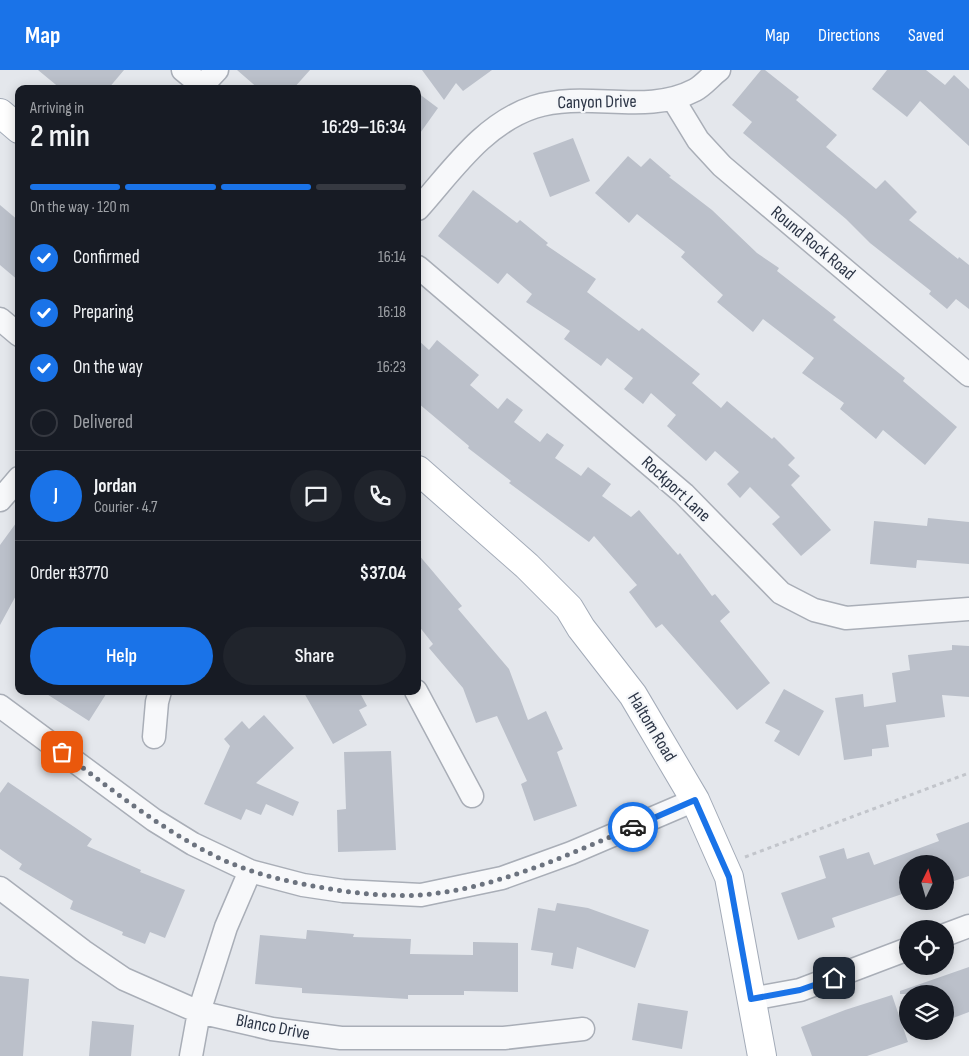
<!DOCTYPE html>
<meta charset="utf-8">
<style>
:root{--surface:#171b24;--page:#20242c;--text:#f1f3f6;--muted:#9ea1a6;--line:#363941;--accent:#1a73e8}
body{margin:0;font-family:"Sofia Sans Condensed",sans-serif;background:var(--page);color:var(--text);height:100vh;display:flex;flex-direction:column;font-size:19px;white-space:nowrap}
*{box-sizing:border-box;margin:0}
p{font-size:16px;color:var(--muted)}
.icon{flex:none;width:28px;height:28px;fill:none;stroke:currentColor;stroke-width:2;stroke-linecap:round;stroke-linejoin:round}
.map{position:relative;flex:1;overflow:hidden}
.details{position:absolute;left:15px;top:15px;width:406px;height:610px;display:flex;flex-direction:column;background:var(--surface);border-radius:10px;box-shadow:0 2px 12px #0003}
.details>*{flex:none}
.needle{width:32px;rotate:5deg}
.controls{position:absolute;left:899px;top:785px;display:grid;gap:10px}
.controls a{display:grid;place-items:center;width:55px;height:55px;border-radius:50%;background:var(--surface);box-shadow:0 2px 12px #0003;font-size:25px}
.pin{position:absolute;display:grid;place-items:center;width:42px;height:42px;color:#fff;margin:-21px;border-radius:10px;box-shadow:0 2px 8px #0006}
.courier{position:absolute;display:grid;place-items:center;width:50px;height:50px;margin:-25px;border:4px solid #1a73e8;border-radius:50%;background:#fff;color:#222;box-shadow:0 1px 6px #0007}
.head em{font-style:normal;font-weight:600}
.head div{display:flex;flex-direction:column-reverse}
.head{display:flex;align-items:center;justify-content:space-between;height:85px;padding:0 15px}
h1{font-size:32px;font-weight:600;line-height:38px}
.bar{display:grid;grid-template-columns:repeat(4,1fr);gap:8px 5px;align-content:center;height:60px;padding:0 15px}
.bar i{height:6px;border-radius:4px;background:var(--line)}
.bar .current{background:var(--accent)}
.bar p{grid-column:span 4}
.line{display:flex;align-items:center;gap:12px;padding:0 15px;border-top:1px solid var(--line)}
.line div{flex:1}
.round{display:grid;place-items:center;flex:none;width:52px;height:52px;border-radius:26px;background:var(--page)}
ol{padding:0 15px;list-style:none}
li{display:flex;align-items:center;gap:15px;height:55px}
li p{margin-inline-start:auto}
li .icon{padding:5px;border-radius:50%;background:var(--accent);color:#fff;stroke-width:4}
li:last-child{color:var(--muted)}
li i{width:28px;height:28px;border:2px solid var(--line);border-radius:50%}
.action{display:flex;gap:10px;margin-top:auto;padding:10px 15px}
.action a{flex:1;height:58px;border-radius:30px;background:var(--accent);color:#fff;font-size:20px;font-weight:600;line-height:58px;text-align:center}
.action a+a{background:var(--page);color:var(--text)}
header{display:flex;align-items:center;gap:30px;box-sizing:border-box;height:70px;padding:0 25px;background:var(--accent);color:#fff}
header strong{font-size:24px}
nav{display:flex;gap:28px;margin-inline-start:auto;font-size:18px}
.map>svg:first-child{display:block}
.building{fill:#bbc0ca}
.lines{fill:none;stroke-linecap:round;stroke-linejoin:round}
.minor-casing{stroke:#a9aeb7;stroke-width:25}
.major-casing{stroke:#a3abb8;stroke-width:30}
.path{stroke:#c2c5cb;stroke-width:3;stroke-dasharray:4 4;stroke-linecap:butt}
.minor{stroke:#f7f8fa;stroke-width:22}
.major{stroke:#fff;stroke-width:28}
.done{stroke:#6c737f;stroke-width:5;stroke-dasharray:0 9}
.route{stroke:#1a73e8;stroke-width:6}
.labels{text-anchor:middle;dominant-baseline:central;stroke-width:4.5;stroke-linejoin:round;paint-order:stroke}
.street-label{font-size:18px;fill:#2b3445;stroke:#f4f6f9}
</style>
<header>
<strong>Map</strong>
<nav><a>Map</a><a>Directions</a><a>Saved</a></nav>
</header>
<div class="map">
<svg width="969" height="986" viewBox="0 0 969 986">
<rect width="100%" height="100%" fill="#e4e7ec"/>
<path class="building" d="M38,0H124L108,19H61Z
M237,0H310L293,19H259Z
M422,0H492L463,21L456,13L444,30Z
M761,0H765L799,27L796,30L837,65L826,77L876,119L885,110L917,142L909,150L958,189L959,187L969,195V239L956,229L947,239L929,224L931,221L870,173L846,149L743,63L752,52L732,35Z
M887,0H926L945,15L954,5L969,19V76L920,31L907,47L872,19Z
M418,23L438,38L418,66Z
M573,68L590,111L550,127L533,83Z
M628,86L641,97L650,88L671,106L669,107L712,140L757,183L779,198L777,201L836,247L833,250L905,308L903,311L957,357L925,395L883,360L876,369L840,339L844,333L802,303L814,288L763,249L753,262L717,232L723,225L681,187L685,182L637,144L629,153L595,123Z
M473,120L517,153L520,150L548,173L546,175L596,209L587,222L639,261L642,258L700,304L692,313L721,338L727,331L772,369L774,367L795,388L788,395L800,406L791,415L831,460L801,486L772,454L780,447L750,417L740,428L727,414L739,402L715,381L706,391L667,356L676,345L651,323L643,334L624,319L633,308L607,288L601,296L564,269L570,261L526,232L532,224L507,203L498,214L438,166Z
M0,135L19,151V211L0,195Z
M418,270L429,280L437,270L479,305L470,315L498,339L507,328L523,340L514,352L540,372L547,363L564,375L555,388L581,406L588,397L611,414L602,426L631,447L639,440L678,485L680,483L712,526L715,524L730,542L720,551L770,613L737,640L662,554L656,558L629,522L637,515L594,466L589,472L509,413L511,411L468,378L469,376L418,333Z
M928,448L969,452V494L917,490L916,498L870,494L874,451L927,456Z
M19,449V520L0,555V475Z
M418,484L462,536L458,539L509,599L528,650L546,641L563,679L557,682L577,736L534,751L521,714L527,711L497,646L476,653L463,618L429,578L433,574L418,555Z
M952,575L969,576V627L942,625L945,647L886,655L889,677L872,679V686L844,690L835,628L863,624L864,637L896,632L892,603L910,600L908,585L952,580Z
M784,619L824,641L799,686L774,671L780,661L765,653Z
M42,621H108L89,651Z
M303,621H359L367,636L359,640L367,655L333,674Z
M264,645L294,678L256,713L299,732L293,746L266,734L261,745L246,739L241,750L204,734L230,676L224,669L242,651L249,659Z
M391,681L396,780L338,782L337,740L346,739L344,682Z
M8,712L92,769L87,776L141,800L140,802L185,820L165,868L150,862L145,874L122,865L123,862L70,839L73,831L19,799L22,794L0,779V723Z
M969,752V806L954,811L947,794H908V822L832,848L835,857L798,870L781,823L826,808L819,786L844,778L847,789L869,782L874,795L939,771L936,764Z
M557,833L588,838L649,860L635,898L577,877L573,899L551,895L553,883L531,880L538,838L555,841Z
M307,860L354,864L353,867L411,869L410,884L473,885V872L518,873V922L464,921V925H408V929L302,923V918L255,914L260,865L306,869Z
M969,897V942L945,951V924H900V921Z
M0,906L29,909L23,986H0Z
M892,925L908,972L867,986H812L801,957L845,940Z
M638,933L688,941L682,979L632,970Z
M92,951L134,955L131,986H89Z"/>
<g class="lines">
<defs>
<path id="minor" d="M183,0L206,19
M202,16L217,0
M673,29L698,70L722,96L969,305
M418,139C452,101 483,54 534,37C586,20 646,46 695,20C704,15 711,6 719,0
M418,197L684,424L781,523L814,540L846,548L969,539
M0,249L19,265
M0,430L19,408
M416,621L472,726
M0,636L154,750L193,774L250,801L303,815L343,821L421,825L502,808L571,783L695,730
M154,667L157,632L160,621
M0,818L83,881L124,909L199,942L272,959L341,968H504L583,959
M945,865L969,856
M751,929L800,920L908,879
M191,986L199,942L226,857L250,801"/>
<path id="major" d="M0,43L19,59
M418,400L527,496L569,538L581,558L633,625L695,730L729,807L762,986"/>
</defs>
<use href="#minor" class="minor-casing"/>
<use href="#major" class="major-casing"/>
<path class="path" d="M745,787L969,703"/>
<use href="#minor" class="minor"/>
<use href="#major" class="major"/>
</g>
<g class="lines">
<path class="done" d="M62,682C111,719 159,758 215,786C247,802 283,811 319,817C352,823 388,827 421,825C494,819 566,786 633,757"/>
<path class="route" d="M633,757L695,730L729,807L751,929L800,920L834,908"/>
</g>
<g class="labels">
<g class="street-label">
<text transform="translate(597 32) rotate(-1)">Canyon Drive</text>
<text transform="translate(813 173) rotate(40)">Round Rock Road</text>
<text transform="translate(676 419) rotate(43)">Rockport Lane</text>
<text transform="translate(652 657) rotate(59)">Haltom Road</text>
<text transform="translate(273 957) rotate(11)">Blanco Drive</text>
</g>
</g>
</svg>
<div class="controls">
<a><svg class="needle" viewBox="-14 -14 28 28"><path d="M0-13l5 13h-10z" fill="#e53935"/><path d="M0 13l5-13h-10z" fill="#9ea1a6"/></svg></a>
<a><svg class="icon" aria-label="locate" viewBox="0 0 24 24"><circle cx="12" cy="12" r="6"/><path d="M12 2v4M12 18v4M2 12h4M18 12h4"/></svg></a>
<a><svg class="icon" aria-label="layers" viewBox="0 0 24 24"><path d="M12 4l9 5-9 5-9-5zM3 14l9 5 9-5"/></svg></a>
</div>
<div class="pin" style="left:62px;top:682px;background:#ea580c"><svg class="icon" aria-label="bag" viewBox="0 0 24 24"><path d="M5 8h14l-1 12H6zM9 8a3 3 0 0 1 6 0"/></svg></div>
<div class="pin" style="left:834px;top:908px;background:#1f2937"><svg class="icon" aria-label="home" viewBox="0 0 24 24"><path d="M3 11l9-7 9 7M6 9v11h12V9"/></svg></div>
<div class="courier" style="left:633px;top:757px"><svg class="icon" aria-label="car" viewBox="0 0 24 24"><path d="M5 17H2v-5l4-1 3-4h7l3 4 3 1v5h-3M9 17h6M6 11h13"/><circle cx="7" cy="17" r="2"/><circle cx="17" cy="17" r="2"/></svg></div>
<section class="details">
<div class="head"><div><h1>2 min</h1><p>Arriving in</p></div><em>16:29–16:34</em></div>
<div class="bar"><i class="current"></i><i class="current"></i><i class="current"></i><i></i><p>On the way · 120 m</p></div>
<ol>
<li><svg class="icon" aria-label="check" viewBox="0 0 24 24"><path d="M5 12l5 5 9-10"/></svg>Confirmed<p>16:14</p></li>
<li><svg class="icon" aria-label="check" viewBox="0 0 24 24"><path d="M5 12l5 5 9-10"/></svg>Preparing<p>16:18</p></li>
<li><svg class="icon" aria-label="check" viewBox="0 0 24 24"><path d="M5 12l5 5 9-10"/></svg>On the way<p>16:23</p></li>
<li><i></i>Delivered</li>
</ol>
<div class="line" style="height:90px"><b class="round" style="background:var(--accent);color:#fff">J</b><div><b>Jordan</b><p>Courier · 4.7</p></div><a class="round"><svg class="icon" aria-label="chat" viewBox="0 0 24 24"><path d="M4 5h16v11H9l-5 4z"/></svg></a><a class="round"><svg class="icon" aria-label="phone" viewBox="0 0 24 24"><path d="M5 4h4l2 5-3 2q2 4 5 5l2-3 5 2v4C11 20 4 13 5 4z"/></svg></a></div>
<div class="line" style="height:65px"><div>Order #3770</div><b>$37.04</b></div>
<div class="action"><a>Help</a><a>Share</a></div>
</section>
</div>
